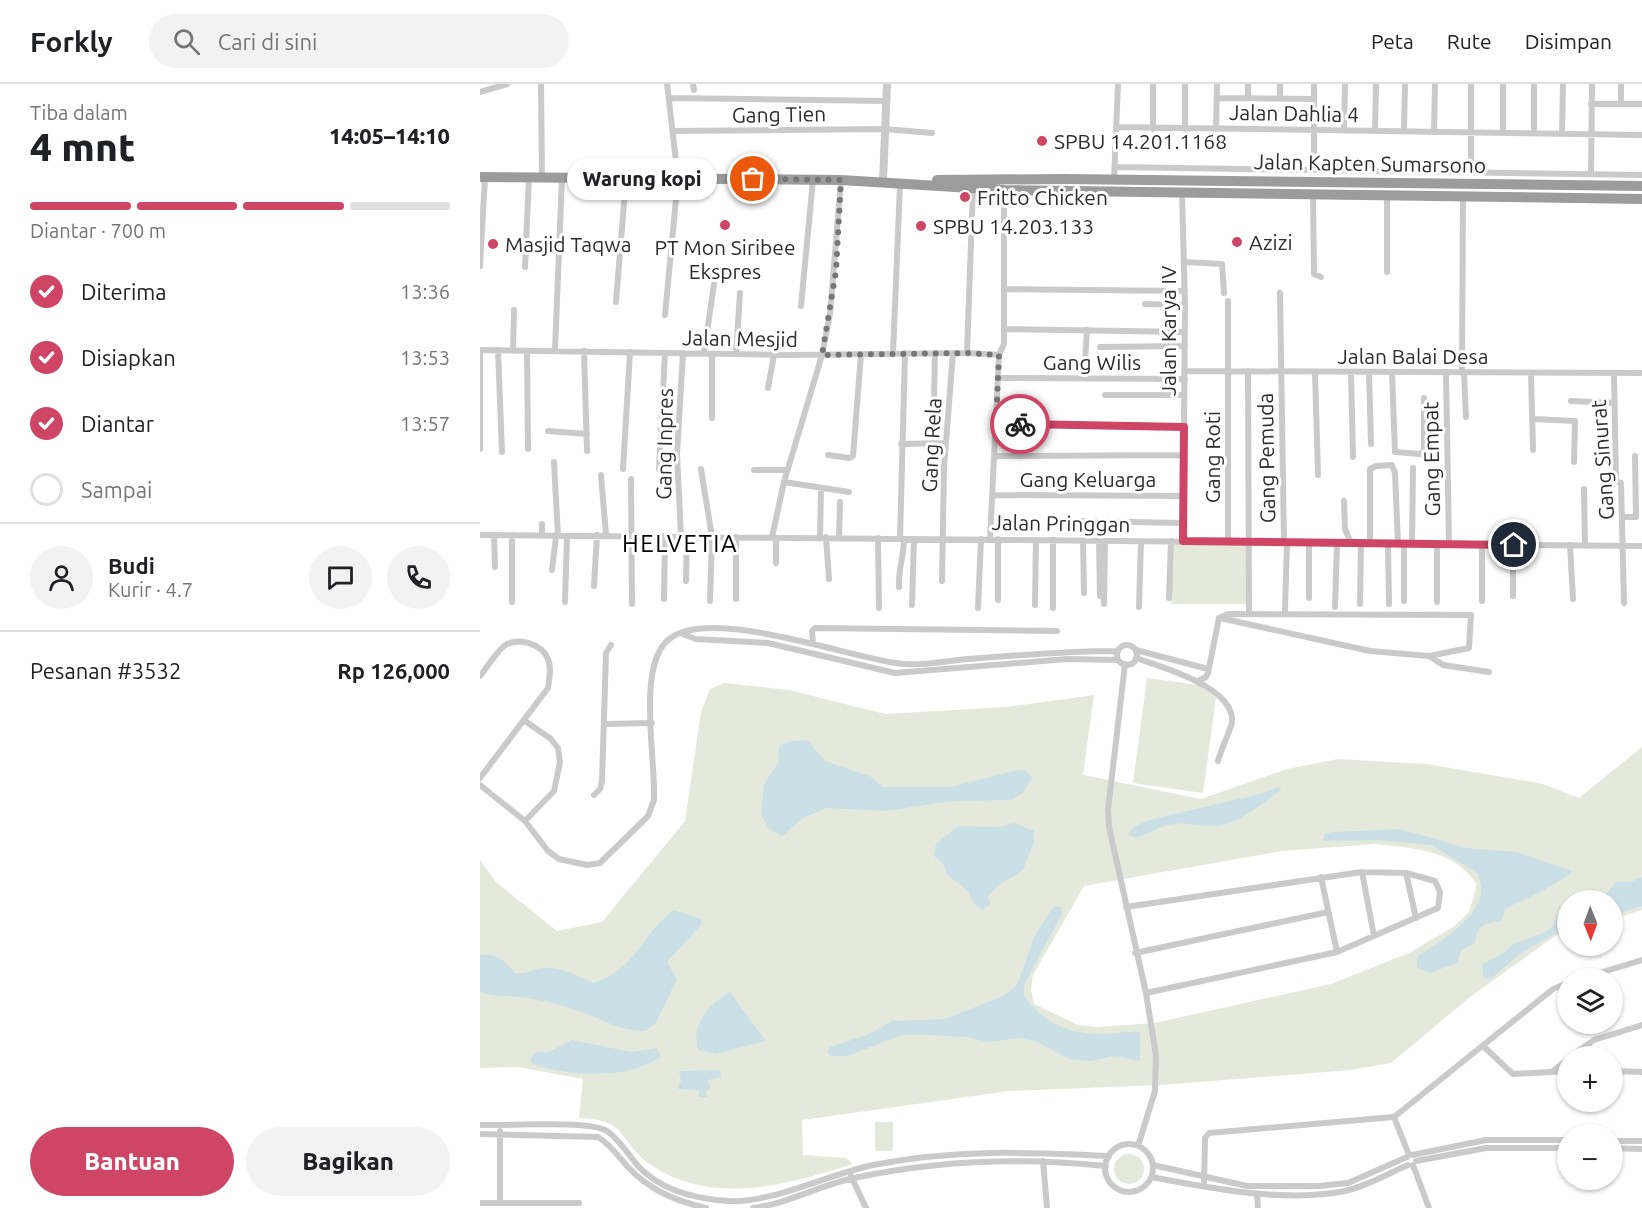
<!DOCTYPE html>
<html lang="id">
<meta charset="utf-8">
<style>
:root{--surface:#fff;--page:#f2f2f2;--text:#202124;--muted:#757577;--line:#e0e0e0;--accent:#ce4565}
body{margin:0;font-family:Ubuntu,sans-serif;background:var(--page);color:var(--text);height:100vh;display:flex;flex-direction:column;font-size:22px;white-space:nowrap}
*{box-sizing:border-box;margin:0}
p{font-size:20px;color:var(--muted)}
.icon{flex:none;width:33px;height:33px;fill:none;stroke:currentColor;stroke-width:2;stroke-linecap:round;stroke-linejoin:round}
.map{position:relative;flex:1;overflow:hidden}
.side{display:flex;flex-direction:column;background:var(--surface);width:480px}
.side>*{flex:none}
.needle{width:39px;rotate:179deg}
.buttons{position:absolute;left:1077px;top:806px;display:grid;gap:12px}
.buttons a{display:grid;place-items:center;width:66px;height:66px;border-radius:50%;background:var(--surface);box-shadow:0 2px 4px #0004;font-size:30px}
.pin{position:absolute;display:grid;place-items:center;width:51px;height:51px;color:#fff;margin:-26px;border:3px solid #fff;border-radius:50%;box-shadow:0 2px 6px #0007}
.courier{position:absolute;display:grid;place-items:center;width:60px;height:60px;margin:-30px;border:4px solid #ce4565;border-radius:50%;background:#fff;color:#222;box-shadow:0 2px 8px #0007}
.bubble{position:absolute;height:42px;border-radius:21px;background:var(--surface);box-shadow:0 2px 4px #0004;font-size:20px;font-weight:800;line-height:42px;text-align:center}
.headline em{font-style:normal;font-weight:800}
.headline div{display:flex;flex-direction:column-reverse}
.headline{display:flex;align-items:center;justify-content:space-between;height:102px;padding:0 30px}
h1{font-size:39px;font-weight:800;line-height:45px}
.bar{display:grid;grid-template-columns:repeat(4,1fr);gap:9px 6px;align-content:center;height:72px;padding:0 30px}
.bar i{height:8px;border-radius:4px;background:var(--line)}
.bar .on{background:var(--accent)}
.bar p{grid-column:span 4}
.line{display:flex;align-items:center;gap:15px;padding:0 30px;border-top:2px solid var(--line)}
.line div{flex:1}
.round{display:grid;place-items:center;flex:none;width:63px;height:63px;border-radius:32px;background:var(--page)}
ol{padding:0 30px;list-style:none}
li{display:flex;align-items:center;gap:18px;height:66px}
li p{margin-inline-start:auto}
li .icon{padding:6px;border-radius:50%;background:var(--accent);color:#fff;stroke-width:4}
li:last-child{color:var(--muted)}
li i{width:33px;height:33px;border:3px solid var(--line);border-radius:50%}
.primary-button{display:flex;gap:12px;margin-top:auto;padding:12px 30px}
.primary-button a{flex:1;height:69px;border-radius:36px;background:var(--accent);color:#fff;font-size:24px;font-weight:800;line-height:69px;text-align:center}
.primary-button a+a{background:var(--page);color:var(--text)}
header{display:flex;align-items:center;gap:36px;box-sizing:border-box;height:84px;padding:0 30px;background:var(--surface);border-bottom:2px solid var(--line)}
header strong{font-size:28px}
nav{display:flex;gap:33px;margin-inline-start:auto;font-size:21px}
.search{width:420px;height:54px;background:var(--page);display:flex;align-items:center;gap:15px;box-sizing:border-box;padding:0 21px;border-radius:33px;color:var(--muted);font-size:22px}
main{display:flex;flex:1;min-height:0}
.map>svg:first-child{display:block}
.green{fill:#e5e9dc;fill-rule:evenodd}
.water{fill:#cbe0e6}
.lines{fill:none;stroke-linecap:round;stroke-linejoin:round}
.minor{stroke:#cacaca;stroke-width:6}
.tertiary{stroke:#cacaca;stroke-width:8}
.trunk{stroke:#9c9c9c;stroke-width:10}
.done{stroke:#767676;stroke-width:6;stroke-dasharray:0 10.8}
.route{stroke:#ce4565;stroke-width:8}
.poi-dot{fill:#ce4565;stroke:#fff;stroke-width:2}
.labels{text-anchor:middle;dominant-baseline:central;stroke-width:6;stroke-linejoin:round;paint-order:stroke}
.street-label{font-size:21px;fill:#2d2d2d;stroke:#fff}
.poi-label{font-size:21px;fill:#2d2d2d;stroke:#fff;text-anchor:start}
.quarter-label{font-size:24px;letter-spacing:1.5px;fill:#000;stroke:#fff}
</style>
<header>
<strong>Forkly</strong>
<div class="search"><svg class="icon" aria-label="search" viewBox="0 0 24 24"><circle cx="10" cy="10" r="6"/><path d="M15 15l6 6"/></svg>Cari di sini</div>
<nav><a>Peta</a><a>Rute</a><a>Disimpan</a></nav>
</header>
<main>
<section class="side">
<div class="headline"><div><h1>4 mnt</h1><p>Tiba dalam</p></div><em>14:05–14:10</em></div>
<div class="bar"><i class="on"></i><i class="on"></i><i class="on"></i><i></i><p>Diantar · 700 m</p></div>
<ol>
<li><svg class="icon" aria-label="check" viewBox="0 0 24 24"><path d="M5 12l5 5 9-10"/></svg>Diterima<p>13:36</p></li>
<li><svg class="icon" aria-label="check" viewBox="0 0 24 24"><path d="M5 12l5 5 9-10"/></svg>Disiapkan<p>13:53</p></li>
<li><svg class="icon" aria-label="check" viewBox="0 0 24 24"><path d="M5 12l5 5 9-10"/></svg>Diantar<p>13:57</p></li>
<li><i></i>Sampai</li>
</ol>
<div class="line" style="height:108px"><a class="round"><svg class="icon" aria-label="person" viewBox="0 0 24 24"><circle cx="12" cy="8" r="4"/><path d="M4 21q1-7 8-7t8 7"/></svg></a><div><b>Budi</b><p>Kurir · 4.7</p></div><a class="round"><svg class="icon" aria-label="chat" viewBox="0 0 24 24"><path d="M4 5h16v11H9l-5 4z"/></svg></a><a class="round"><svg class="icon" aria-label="phone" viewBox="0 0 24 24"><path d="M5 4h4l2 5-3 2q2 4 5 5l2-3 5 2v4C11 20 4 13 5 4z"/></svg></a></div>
<div class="line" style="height:78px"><div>Pesanan #3532</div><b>Rp 126,000</b></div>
<div class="primary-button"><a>Bantuan</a><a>Bagikan</a></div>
</section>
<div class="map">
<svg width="1162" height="1124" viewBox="0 0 1162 1124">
<rect width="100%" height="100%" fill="#fff"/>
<path class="green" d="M691,460H766V520H691Z
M667,594L719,601L736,614L723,709L653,699Z
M244,599L309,606L405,630L526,623L614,611L603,691L721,715L807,685L858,675L947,680L1063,700L1099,714L1162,663V826L1133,835L1132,816H1088L1087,849L1075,852L990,913L911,979L871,986L681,1001L529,1007L322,1036L323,1071L366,1074L373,1080C303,1102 228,1124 164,1076C136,1049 144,1036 99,1034L103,995L38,983L0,984V776L16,798L77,847L122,838L205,737L221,628L230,605ZM896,760C933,764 976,766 997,801L989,828L973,843L929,869L851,900L675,939L617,943L598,941L554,920L551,906L553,891L604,802L802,767Z
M395,1038H413V1067H395Z
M634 1085a15 15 0 1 1 30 0a15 15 0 1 1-30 0Z"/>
<path class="water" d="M327,656L345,677L392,693L403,703H471L538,686L547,687L552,694L543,709L531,716L473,717L406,727L346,724L323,734L302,752L289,745L281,730L284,700L298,679L299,661L312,657Z
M798,703L802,705C784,719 758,740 737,742C723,743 708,738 694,740C680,741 669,751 655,754L648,750L654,743L669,736L784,709Z
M534,739L554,747V758L543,786L516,803L508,813L510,821L502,826L494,820L487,806L466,790L464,781L454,772L456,760L478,742L521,743Z
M921,745L986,764L1037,768L1092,787C1083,799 1040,817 1025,825L1021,837C1004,839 997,842 995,859L981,867L977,879L950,889L937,883V873C961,855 1016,828 997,789L951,761L900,756L843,757L845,750L852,748Z
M1162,793V822L1133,831L1132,816H1121L1136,798H1151Z
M573,823H582L581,832L544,901V912C564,940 591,951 627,950C638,949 648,947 660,948V977L634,972L611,977L589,975L557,958L540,954L508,958L486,953L446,951H422L367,972H351L347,968L350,963L387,951L412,937L465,935L525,911L537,901L555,851Z
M194,826L221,835V841L187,878L197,895L176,939L165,947C144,947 131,940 112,932C90,923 65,916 40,913C25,911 14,914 0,907V871C16,868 25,877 35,889C47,890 52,885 63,884C80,882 98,892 113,899C159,884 160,850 194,826Z
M1087,830V843L1043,868L1009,896L1003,893L1002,880L1024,869L1031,861L1065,848L1074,842L1076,831Z
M250,908L286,957L236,970L218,966C211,939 227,922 250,908Z
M92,956L152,968L177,964L181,974C171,978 161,984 150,986C120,993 82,990 53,980L50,975L57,968H69Z
M236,986L240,987L241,993L228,996L230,1005L225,1008L227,1013H219V1006L198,1005L201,997L199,987Z"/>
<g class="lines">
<path class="minor" d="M61,0L62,93
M213,0L214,6
M673,0V45
M834,0V86
M1054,0V49
M1141,0V20
M0,8L27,0
M189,14L406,17
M737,14L834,15
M768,14V0
M800,14V0
M1111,20H1162
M636,43L1162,51
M705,45V0
M736,45L737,0
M864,46L865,0
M895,46L896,0
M193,47L405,45L452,49
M924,47L925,0
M954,47L955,0
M1023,48V0
M1082,50L1083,0
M635,83L1162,91
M991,88V0
M1111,90L1112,0
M634,96L638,0
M702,108L705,221L703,457
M833,110L834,190L841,193
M704,178L742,180L744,209
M0,182L5,93
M45,183L49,93
M907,188V111
M524,205L705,207
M800,209L804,459
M748,217V458
M136,218L146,94
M665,220L705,221
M321,222L333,96
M185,231L198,94L187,0
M525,245L705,248
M620,263L705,262
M0,266L310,271L487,269L519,271
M0,266V365
M18,266L22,368
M75,266L82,93
M33,267L34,226
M47,267L48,365
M104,267L107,367
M224,269L234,200
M413,269L420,101
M487,269L493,104
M232,270V334
M256,270L260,209
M605,278L607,246
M705,287L1162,289
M768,287L769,526
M889,288L891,360
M835,289L838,391
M871,289L873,373
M912,289L915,368L940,370L944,367V314
M966,289L969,460
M982,289L983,112
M984,289L986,333
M1051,289L1053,366
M1134,289L1136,397L1141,399L1144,519
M518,294L705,295
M288,304L294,271
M625,311H704
M454,315L455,269
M1091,317L1134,319
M1053,335L1095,337L1094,378
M516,339L704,343
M68,347L107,350
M421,360L466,359
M348,371L369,374L373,372L381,270
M515,372L704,371
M74,378L78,452
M143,385L150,268
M179,385L185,269
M221,385L232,453L230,517
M274,386H307
M121,391L126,451
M151,395L152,520
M304,398L369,408
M1104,405L1105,461
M513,411L703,412
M864,417L865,445L871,459
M1142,433H1156L1155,372
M598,437L703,439
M62,440V452
M0,451L1162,462
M14,451L15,483
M201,452L197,370L203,269
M256,453V515
M292,453L304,398L342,271L350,230L361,96
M340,453L341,404
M346,453L349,495
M359,453L360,418
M296,454V479
M398,454L399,524
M420,455L425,269
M510,455L519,271L524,260V106
M603,457L604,509
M619,457L620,512
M890,459V385L896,382L912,381L915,389L918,460
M908,460L909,520
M932,460L933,384
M1002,461V517
M1090,461L1093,515
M72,486L76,452
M206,497L207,453
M462,497L464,383L473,269
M114,502L117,451
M419,503C418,486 424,472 424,455
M1033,512V461
M689,514L691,457
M829,514V459
M184,515L185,452
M518,516V455
M924,517V460
M32,518V451
M85,518L87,452
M957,518V460
M624,520L625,457
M880,520L881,459
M432,521L434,456
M555,521L556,456
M659,523L661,457
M855,523L857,459
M498,524L501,455
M573,524V456
M805,526L807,459
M739,534L748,530L991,531L989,564L949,572
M740,534L890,567L949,572L963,581L1009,588
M200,549L216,555L288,559L415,589L587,575L638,576
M333,560L332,547L335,544L577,547
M637 571a10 10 0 1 1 20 0a10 10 0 1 1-20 0Z
M656,566L728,585
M656,574C681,583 755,603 752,638C751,645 741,665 738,677
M645,580L628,726L629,743L666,909L676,972L675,1007L658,1062
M0,592C7,583 15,570 24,562C38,552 62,560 68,575C72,584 69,595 68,604L0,694
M718,597L726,593L728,589L739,534
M45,637L71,655L78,664L80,678L74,707L45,737
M126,640L172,639
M0,701L45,737L68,767L79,775L107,781L120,779L162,738L168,732L174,716C176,677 157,585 187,557C225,520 367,573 416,579C439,583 465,577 488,575C538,571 588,567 638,567
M114,711L120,705L122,697L126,569L131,561
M882,788L894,852
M926,789L936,834
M841,793L857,868
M646,823L882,788L926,789L955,797L960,808L958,824L857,868L666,909
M655,869L848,828
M1102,894L1162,876
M1003,962L1033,990L1088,987
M1091,972L1114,956L1162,941
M1074,986L1088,975
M1132,987L1162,988
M914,1033L929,1071
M0,1041C26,1042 108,1036 127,1047C139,1055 148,1070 157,1081C180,1106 215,1115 248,1117C290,1120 349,1090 393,1081C476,1065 546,1068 629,1072
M20,1047V1119
M0,1050L118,1053C131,1061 138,1072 148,1083C169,1106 196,1117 226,1124
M1132,1057H1162
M625 1084a24 24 0 1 1 48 0a24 24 0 1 1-48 0Z
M1132,1064L1162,1065
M932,1071L1006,1056H1088
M563,1077L567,1124
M936,1077L1006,1064H1088
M673,1081L767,1102H839L868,1099L927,1073
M933,1081L949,1124
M371,1092L386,1124
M671,1093C732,1104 797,1118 860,1108C883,1104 907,1090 928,1081
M724,1102L725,1054L729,1049L914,1033L1073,905L1088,899
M777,1110L778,1124
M0,1119H99
M273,1124C307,1120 340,1101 374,1094C458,1076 540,1073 626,1082"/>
<path class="tertiary" d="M403,98L407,0"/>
<path class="trunk" d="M0,93L361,96L524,106L1162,115
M457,96L585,95L1162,102"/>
</g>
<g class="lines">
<path class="done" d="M273,95L361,96L356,187L342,271L487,269L519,271L516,339L540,340"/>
<path class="route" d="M540,340L704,343L703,457L1034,461"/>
</g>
<g class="poi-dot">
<circle cx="562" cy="57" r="6"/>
<circle cx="485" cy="113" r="6"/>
<circle cx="245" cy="141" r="6"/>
<circle cx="441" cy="142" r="6"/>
<circle cx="757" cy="158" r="6"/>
<circle cx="13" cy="160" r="6"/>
</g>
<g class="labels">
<g class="street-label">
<text transform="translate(814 29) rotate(1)">Jalan Dahlia 4</text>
<text transform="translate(299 30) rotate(-1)">Gang Tien</text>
<text transform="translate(890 79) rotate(1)">Jalan Kapten Sumarsono</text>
<text transform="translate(688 247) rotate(-90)">Jalan Karya IV</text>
<text transform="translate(260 254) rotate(1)">Jalan Mesjid</text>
<text x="933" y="272">Jalan Balai Desa</text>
<text x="612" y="278">Gang Wilis</text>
<text transform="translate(184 360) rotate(-89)">Gang Inpres</text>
<text transform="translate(451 361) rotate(-87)">Gang Rela</text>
<text transform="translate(732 373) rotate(-90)">Gang Roti</text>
<text transform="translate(786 374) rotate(-91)">Gang Pemuda</text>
<text transform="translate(951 375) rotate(-91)">Gang Empat</text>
<text transform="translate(1122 376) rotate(-94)">Gang Sinurat</text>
<text x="608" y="395">Gang Keluarga</text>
<text transform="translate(581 439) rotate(1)">Jalan Pringgan</text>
</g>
<g class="poi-label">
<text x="574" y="57">SPBU 14.201.1168</text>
<text x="497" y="113">Fritto Chicken</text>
<text x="453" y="142">SPBU 14.203.133</text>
<text x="769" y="158">Azizi</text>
<text x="25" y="160">Masjid Taqwa</text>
<text x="245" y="163" text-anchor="middle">PT Mon Siribee<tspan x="245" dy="24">Ekspres</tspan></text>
</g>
<g class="quarter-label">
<text x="200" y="459">HELVETIA</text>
</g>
</g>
</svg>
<div class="buttons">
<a><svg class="needle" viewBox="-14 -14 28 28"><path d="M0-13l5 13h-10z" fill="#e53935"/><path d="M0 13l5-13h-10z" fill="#757577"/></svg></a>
<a><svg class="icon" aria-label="layers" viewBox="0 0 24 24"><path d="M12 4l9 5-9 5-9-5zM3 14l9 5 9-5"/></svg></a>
<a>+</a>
<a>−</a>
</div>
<div class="pin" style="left:273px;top:95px;background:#ea580c"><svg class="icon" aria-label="bag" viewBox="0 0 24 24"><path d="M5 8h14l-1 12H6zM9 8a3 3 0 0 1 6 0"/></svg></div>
<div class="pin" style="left:1034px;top:461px;background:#1f2937"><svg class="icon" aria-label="home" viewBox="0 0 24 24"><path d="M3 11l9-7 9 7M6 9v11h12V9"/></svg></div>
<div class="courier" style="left:540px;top:340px"><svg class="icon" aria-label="bike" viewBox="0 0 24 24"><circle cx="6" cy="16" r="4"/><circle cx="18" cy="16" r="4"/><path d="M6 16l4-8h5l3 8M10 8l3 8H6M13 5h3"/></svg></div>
<div class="bubble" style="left:87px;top:74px;width:150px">Warung kopi</div>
</div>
</main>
